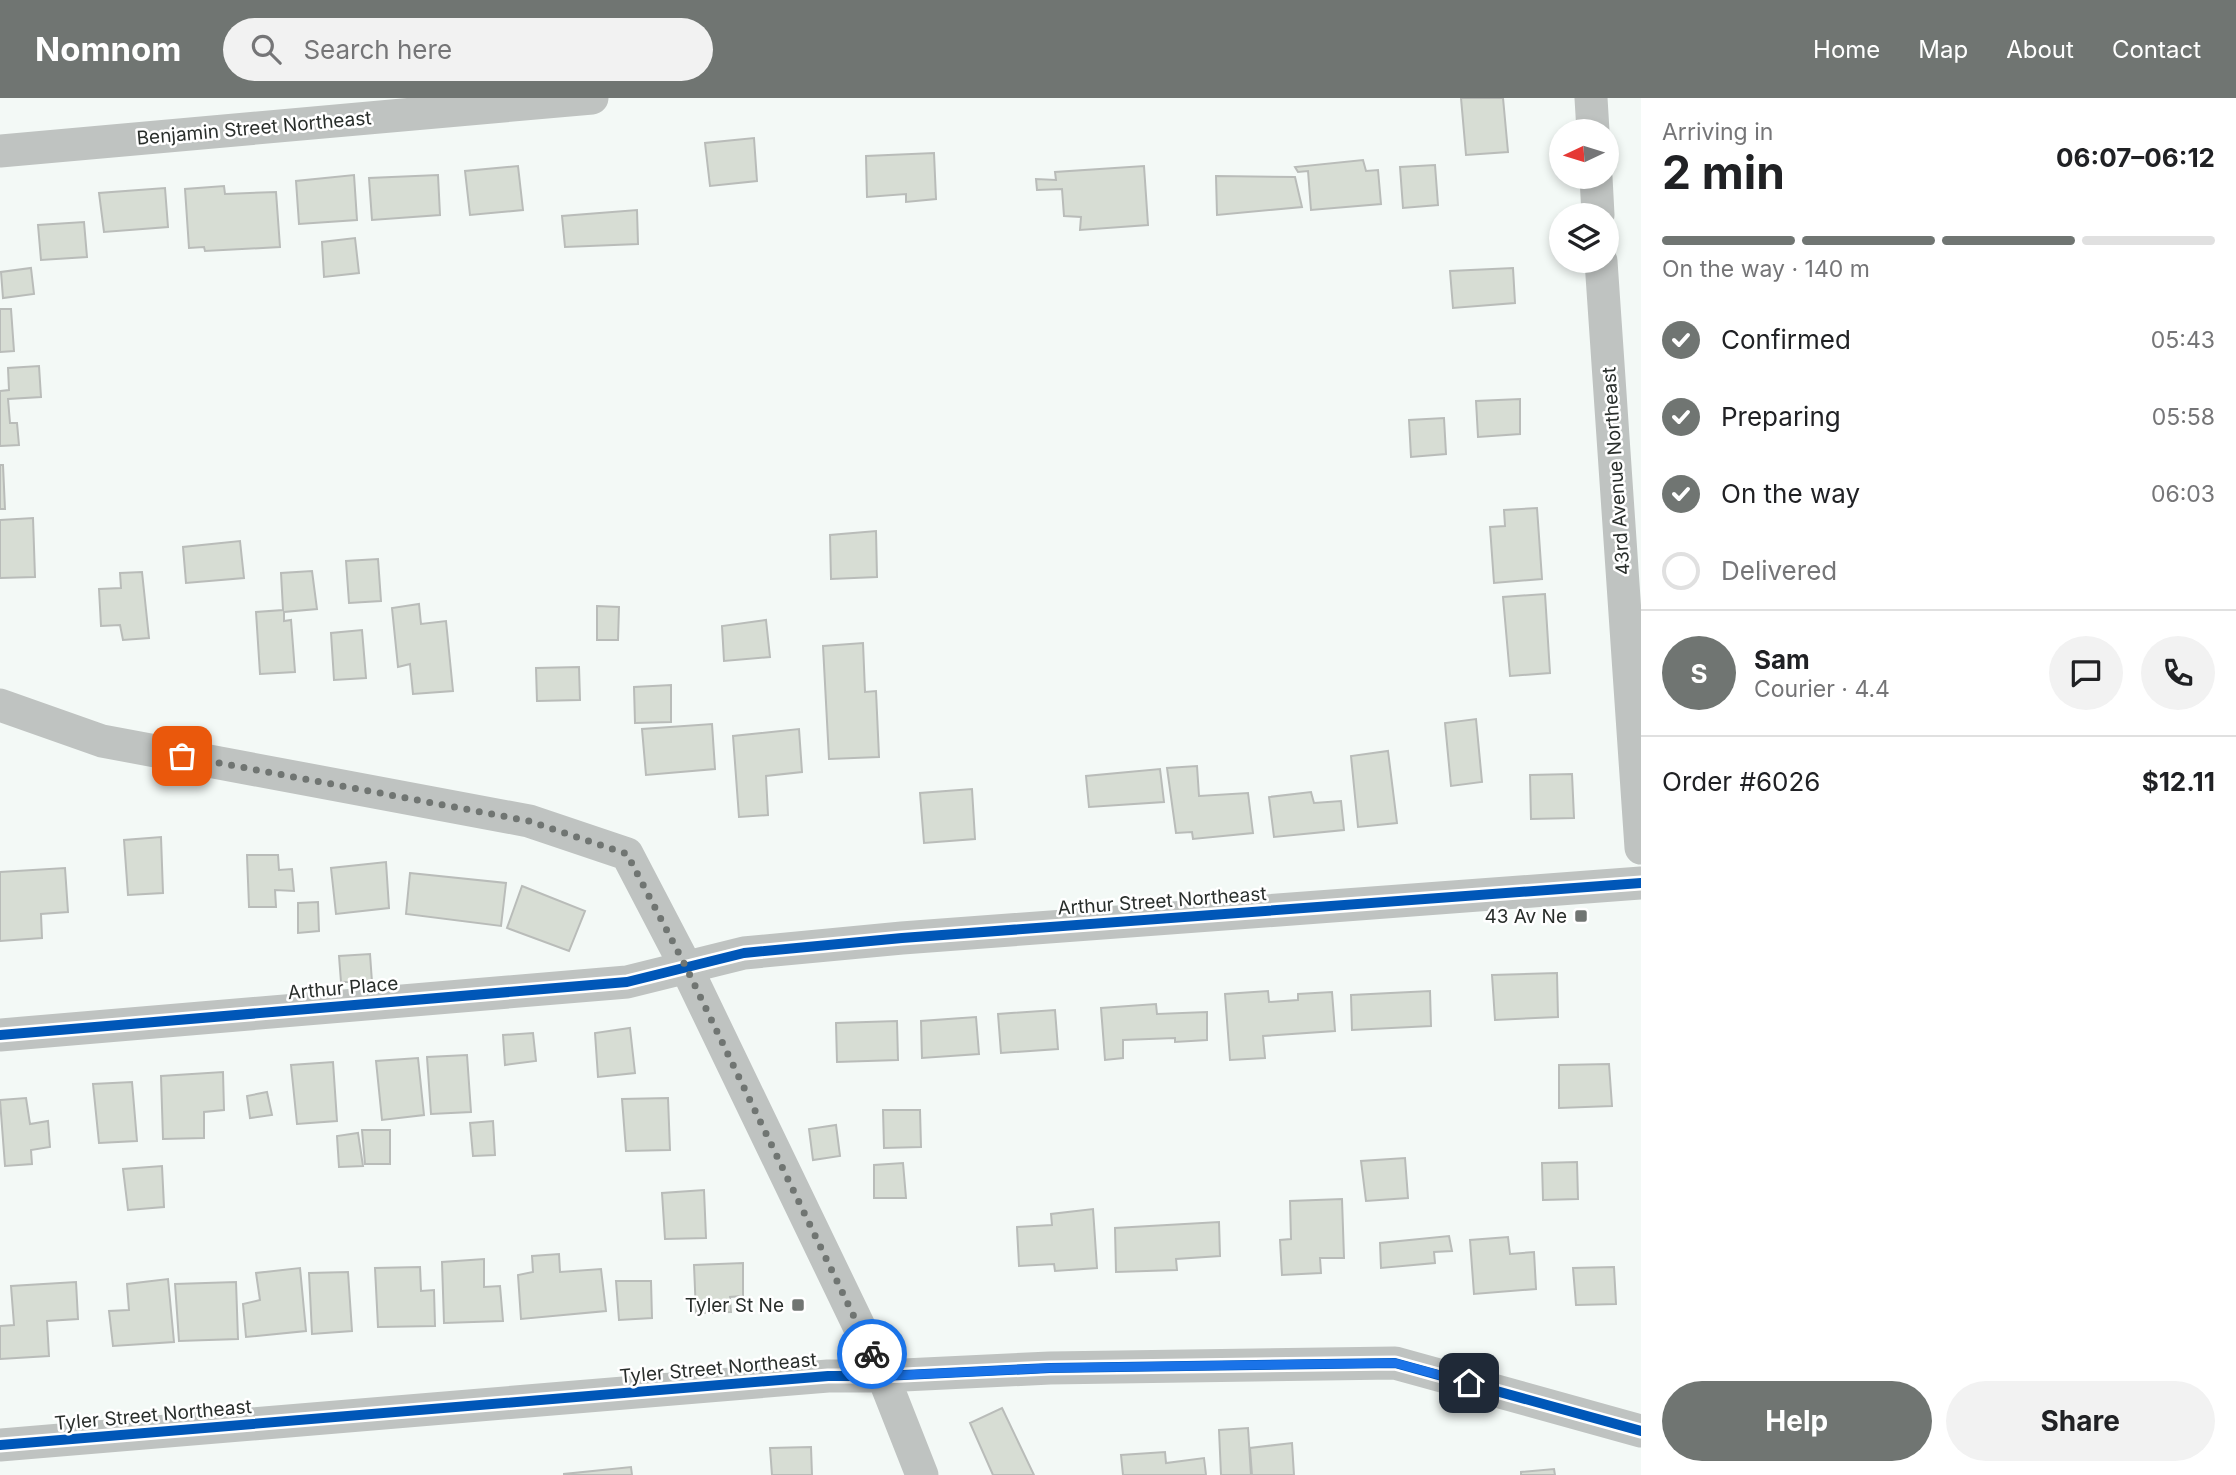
<!DOCTYPE html>
<meta charset="utf-8">
<style>
:root{--surface:#fff;--page:#f2f2f2;--text:#202124;--muted:#757577;--line:#e0e0e0;--accent:#707572}
body{margin:0;font-family:Inter,sans-serif;background:var(--page);color:var(--text);height:100vh;display:flex;flex-direction:column;font-size:26px;white-space:nowrap}
*{box-sizing:border-box;margin:0}
p{font-size:23px;color:var(--muted)}
.icon{flex:none;width:38px;height:38px;fill:none;stroke:currentColor;stroke-width:2;stroke-linecap:round;stroke-linejoin:round}
.map{position:relative;flex:1;overflow:hidden}
.sheet{display:flex;flex-direction:column;background:var(--surface);width:595px}
.sheet>*{flex:none}
.needle{width:46px;rotate:266deg}
.fabs{position:absolute;left:1549px;top:21px;display:grid;gap:14px}
.fabs a{display:grid;place-items:center;width:70px;height:70px;border-radius:50%;background:var(--surface);box-shadow:0 4px 10px #0003;font-size:35px}
.pin{position:absolute;display:grid;place-items:center;width:60px;height:60px;color:#fff;margin:-30px;border-radius:14px;box-shadow:0 4px 10px #0006}
.courier{position:absolute;display:grid;place-items:center;width:70px;height:70px;margin:-35px;border:5px solid #1a73e8;border-radius:50%;background:#fff;color:#222;box-shadow:0 2px 9px #0007}
.head em{font-style:normal;font-weight:700}
.head div{display:flex;flex-direction:column-reverse}
.head{display:flex;align-items:center;justify-content:space-between;height:119px;padding:0 21px}
h1{font-size:46px;font-weight:700;line-height:52px}
.bar{display:grid;grid-template-columns:repeat(4,1fr);gap:10px 7px;align-content:center;height:84px;padding:0 21px}
.bar i{height:9px;border-radius:5px;background:var(--line)}
.bar .selected{background:var(--accent)}
.bar p{grid-column:span 4}
.line{display:flex;align-items:center;gap:18px;padding:0 21px;border-top:2px solid var(--line)}
.line div{flex:1}
.round{display:grid;place-items:center;flex:none;width:74px;height:74px;border-radius:37px;background:var(--page)}
ol{padding:0 21px;list-style:none}
li{display:flex;align-items:center;gap:21px;height:77px}
li p{margin-inline-start:auto}
li .icon{padding:7px;border-radius:50%;background:var(--accent);color:#fff;stroke-width:4}
li:last-child{color:var(--muted)}
li i{width:38px;height:38px;border:4px solid var(--line);border-radius:50%}
.primary-button{display:flex;gap:14px;margin-top:auto;padding:14px 21px}
.primary-button a{flex:1;height:80px;border-radius:42px;background:var(--accent);color:#fff;font-size:28px;font-weight:700;line-height:80px;text-align:center}
.primary-button a+a{background:var(--page);color:var(--text)}
header{display:flex;align-items:center;gap:42px;box-sizing:border-box;height:98px;padding:0 35px;background:var(--accent);color:#fff}
header strong{font-size:33px}
nav{display:flex;gap:38px;margin-inline-start:auto;font-size:24px}
.search{width:490px;height:63px;background:var(--page);display:flex;align-items:center;gap:18px;box-sizing:border-box;padding:0 24px;border-radius:38px;color:var(--muted);font-size:26px}
main{display:flex;flex:1;min-height:0}
.map>svg:first-child{display:block}
.building{fill:#d7ddd4;stroke:#b9bcb9;stroke-width:2}
.lines{fill:none;stroke-linecap:round;stroke-linejoin:round}
.minor{stroke:#bfc3c1;stroke-width:33}
.cycleway-casing{stroke:#fff;stroke-width:15}
.cycleway{stroke:#0057b8;stroke-width:10}
.done{stroke:#707572;stroke-width:7;stroke-dasharray:0 12.6}
.route{stroke:#1a73e8;stroke-width:9}
.poi-dot{fill:#707572;stroke:#fff;stroke-width:2.5}
.labels{text-anchor:middle;dominant-baseline:central;stroke-width:5;stroke-linejoin:round;paint-order:stroke}
.street-label{font-size:19px;fill:#292e2b;stroke:#fff}
.poi-label{font-size:19px;fill:#292e2b;stroke:#fff;text-anchor:end}
</style>
<header>
<strong>Nomnom</strong>
<div class="search"><svg class="icon" aria-label="search" viewBox="0 0 24 24"><circle cx="10" cy="10" r="6"/><path d="M15 15l6 6"/></svg>Search here</div>
<nav><a>Home</a><a>Map</a><a>About</a><a>Contact</a></nav>
</header>
<main>
<div class="map">
<svg width="1641" height="1377" viewBox="0 0 1641 1377">
<rect width="100%" height="100%" fill="#f3f9f6"/>
<path class="building" d="M1461,0H1503L1508,54L1466,57Z
M754,40L757,83L710,88L705,45Z
M934,55L936,101L906,104V96L867,99L866,58Z
M1363,62L1366,73L1378,72L1381,106L1311,112L1308,73L1298,74L1295,69Z
M1435,67L1438,107L1403,110L1400,69Z
M518,68L523,112L470,117L465,73Z
M1144,68L1148,127L1080,132L1081,119L1064,118L1062,91L1037,92L1036,81L1056,82L1055,74Z
M354,77L357,122L299,126L296,83Z
M438,77L440,117L372,122L369,80Z
M1216,78L1295,79L1302,109L1217,117Z
M224,88L225,96L276,94L280,149L205,153L204,149L189,150L185,91Z
M165,90L168,129L104,134L99,95Z
M637,112L638,146L565,149L562,118Z
M84,124L87,159L41,162L38,127Z
M355,140L359,175L324,179L322,144Z
M31,170L34,196L3,200L1,174Z
M1513,170L1515,205L1453,210L1450,173Z
M0,211H11L14,253L0,254Z
M39,268L41,299L8,301L10,325H17L19,347L0,348V293L9,292L8,270Z
M1520,301V336L1478,339L1476,303Z
M1444,320L1446,356L1411,359L1409,322Z
M0,367H3L5,411H0Z
M1537,410L1542,481L1494,485L1490,429L1505,428L1504,412Z
M33,420L35,479L0,480V422Z
M876,433L877,479L831,481L830,437Z
M240,443L244,480L186,485L183,449Z
M378,461L381,503L349,505L346,463Z
M312,473L317,511L284,514V523L291,522L295,574L260,576L256,514L283,512L281,475Z
M142,474L149,540L123,542L120,527L101,528L99,491L121,490L120,475Z
M1545,496L1550,575L1510,578L1503,499Z
M419,506L421,526L446,523L453,593L413,596L410,566L398,569L392,510Z
M597,508L619,509L618,542H597Z
M766,522L770,559L724,563L722,528Z
M362,532L366,580L334,582L331,535Z
M863,545L865,594L876,593L879,659L829,661L823,548Z
M579,569L580,602L537,603L536,570Z
M671,587V624L635,625L634,589Z
M1476,621L1482,684L1451,688L1445,625Z
M712,626L715,671L646,677L642,631Z
M799,631L802,674L766,678L768,717L739,719L733,638Z
M1388,653L1397,725L1358,729L1351,658Z
M1197,668L1199,698L1248,695L1253,735L1193,741L1192,734L1176,735L1167,670Z
M1160,671L1164,704L1089,709L1086,678Z
M1572,676L1574,720L1531,721L1530,677Z
M972,691L975,741L924,745L920,695Z
M1311,694L1314,705L1341,703L1344,732L1274,739L1269,699Z
M161,739L163,795L128,797L124,742Z
M247,757H278L279,772L292,771L294,793L275,792L276,809H249Z
M386,764L389,810L336,816L331,770Z
M65,770L68,814L41,816L42,840L0,843V774Z
M410,775L506,785L501,828L406,816Z
M522,788L585,813L569,853L507,830Z
M318,804L319,833L298,835V805Z
M370,856L372,884H341L339,858Z
M1557,875L1558,919L1495,922L1492,877Z
M1268,893L1269,904L1298,902V896L1332,894L1335,933L1263,938L1265,960L1230,962L1225,896Z
M1430,893L1431,928L1352,932L1351,897Z
M1156,906L1157,916L1207,914V942L1175,944V940L1123,942V960L1105,962L1101,910Z
M1055,912L1058,951L1001,955L998,916Z
M976,919L979,956L922,960L921,923Z
M897,923L898,962L837,964L836,925Z
M630,930L635,975L598,979L595,935Z
M533,935L536,963L505,967L503,937Z
M467,957L471,1014L431,1016L427,959Z
M418,960L424,1017L382,1022L376,963Z
M333,964L337,1023L297,1026L291,967Z
M1609,966L1612,1008L1559,1010V967Z
M223,974L224,1012L204,1014V1040L163,1041L161,978Z
M132,984L137,1043L99,1045L93,986Z
M267,994L272,1017L250,1020L247,998Z
M26,1000L30,1026L48,1023L50,1049L31,1052L32,1066L5,1068L0,1002Z
M668,1000L670,1052L626,1053L622,1001Z
M883,1012H920L921,1049L884,1050Z
M493,1023L495,1057L473,1058L470,1025Z
M836,1027L840,1058L813,1062L809,1031Z
M362,1032H390V1066H365Z
M358,1035L363,1068L339,1069L337,1038Z
M1405,1060L1408,1100L1366,1103L1361,1063Z
M1577,1064L1578,1101L1543,1102L1542,1065Z
M903,1065L906,1100H874V1067Z
M162,1068L164,1109L128,1112L123,1071Z
M704,1092L706,1140L665,1141L662,1095Z
M1342,1101L1344,1160H1320L1321,1175L1282,1177L1280,1142L1291,1141L1290,1103Z
M1093,1111L1097,1170L1055,1173L1054,1166L1019,1168L1017,1129L1052,1127L1051,1116Z
M1219,1124L1220,1158L1176,1161L1177,1172L1116,1174L1115,1130Z
M1449,1138L1452,1153L1434,1154L1435,1165L1381,1170L1380,1145Z
M1508,1139L1510,1156L1534,1154L1536,1191L1474,1196L1470,1142Z
M559,1156L560,1174L601,1171L606,1213L521,1221L518,1177L533,1174L532,1158Z
M484,1161V1189L500,1188L503,1223L444,1225L442,1164Z
M743,1165V1198L730,1199L731,1214L696,1215L694,1167Z
M420,1169L421,1193L434,1192L435,1228L378,1229L375,1170Z
M1614,1169L1616,1206L1576,1207L1573,1170Z
M300,1170L306,1233L246,1239L243,1206L260,1202L256,1175Z
M348,1174L352,1233L312,1236L309,1175Z
M168,1181L174,1244L113,1248L109,1213L129,1212L127,1186Z
M616,1183H651L652,1220L619,1222Z
M76,1184L78,1221L47,1223L49,1258L0,1261V1228L14,1227L11,1188Z
M236,1184L238,1241L179,1243L175,1186Z
M1002,1310L1034,1377H993L970,1325Z
M1248,1330L1251,1377H1221L1219,1332Z
M1292,1345L1294,1377H1252L1250,1350Z
M811,1349L812,1377H772L770,1350Z
M1165,1354L1166,1365L1204,1360L1206,1377H1123L1121,1357Z
M631,1369L632,1377H564V1376Z
M1554,1371L1555,1377H1521V1374Z"/>
<g class="lines">
<path class="minor" d="M1591,0L1593,33
M0,53L592,0
M1596,79L1598,117
M1601,163L1641,750
M0,607L102,643L529,723L627,756L686,869L883,1278L922,1377
M0,937L627,884L744,855L902,840L1641,785
M0,1347L828,1278H883L1050,1270L1395,1265L1641,1333"/>
<defs>
<path id="cycleway" d="M0,937L627,884L744,855L902,840L1641,785
M0,1347L828,1278H883L1050,1270L1395,1265L1641,1333"/>
</defs>
<use href="#cycleway" class="cycleway-casing"/>
<use href="#cycleway" class="cycleway"/>
</g>
<g class="lines">
<path class="done" d="M182,658L529,723L627,756L686,869L872,1256"/>
<path class="route" d="M872,1256L883,1278L1050,1270L1395,1265L1469,1285"/>
</g>
<g class="poi-dot">
<rect x="1574" y="811" width="14" height="14" rx="3.5"/>
<rect x="791" y="1200" width="14" height="14" rx="3.5"/>
</g>
<g class="labels">
<g class="street-label">
<text transform="translate(254 30) rotate(-5)">Benjamin Street Northeast</text>
<text transform="translate(1616 373) rotate(-94)">43rd Avenue Northeast</text>
<text transform="translate(1162 803) rotate(-4)">Arthur Street Northeast</text>
<text transform="translate(343 890) rotate(-5)">Arthur Place</text>
<text transform="translate(718 1270) rotate(-5)">Tyler Street Northeast</text>
<text transform="translate(153 1317) rotate(-5)">Tyler Street Northeast</text>
</g>
<g class="poi-label">
<text x="1567" y="818">43 Av Ne</text>
<text x="784" y="1207">Tyler St Ne</text>
</g>
</g>
</svg>
<div class="fabs">
<a><svg class="needle" viewBox="-14 -14 28 28"><path d="M0-13l5 13h-10z" fill="#e53935"/><path d="M0 13l5-13h-10z" fill="#757577"/></svg></a>
<a><svg class="icon" aria-label="layers" viewBox="0 0 24 24"><path d="M12 4l9 5-9 5-9-5zM3 14l9 5 9-5"/></svg></a>
</div>
<div class="pin" style="left:182px;top:658px;background:#ea580c"><svg class="icon" aria-label="bag" viewBox="0 0 24 24"><path d="M5 8h14l-1 12H6zM9 8a3 3 0 0 1 6 0"/></svg></div>
<div class="pin" style="left:1469px;top:1285px;background:#1f2937"><svg class="icon" aria-label="home" viewBox="0 0 24 24"><path d="M3 11l9-7 9 7M6 9v11h12V9"/></svg></div>
<div class="courier" style="left:872px;top:1256px"><svg class="icon" aria-label="bike" viewBox="0 0 24 24"><circle cx="6" cy="16" r="4"/><circle cx="18" cy="16" r="4"/><path d="M6 16l4-8h5l3 8M10 8l3 8H6M13 5h3"/></svg></div>
</div>
<section class="sheet">
<div class="head"><div><h1>2 min</h1><p>Arriving in</p></div><em>06:07–06:12</em></div>
<div class="bar"><i class="selected"></i><i class="selected"></i><i class="selected"></i><i></i><p>On the way · 140 m</p></div>
<ol>
<li><svg class="icon" aria-label="check" viewBox="0 0 24 24"><path d="M5 12l5 5 9-10"/></svg>Confirmed<p>05:43</p></li>
<li><svg class="icon" aria-label="check" viewBox="0 0 24 24"><path d="M5 12l5 5 9-10"/></svg>Preparing<p>05:58</p></li>
<li><svg class="icon" aria-label="check" viewBox="0 0 24 24"><path d="M5 12l5 5 9-10"/></svg>On the way<p>06:03</p></li>
<li><i></i>Delivered</li>
</ol>
<div class="line" style="height:126px"><b class="round" style="background:var(--accent);color:#fff">S</b><div><b>Sam</b><p>Courier · 4.4</p></div><a class="round"><svg class="icon" aria-label="chat" viewBox="0 0 24 24"><path d="M4 5h16v11H9l-5 4z"/></svg></a><a class="round"><svg class="icon" aria-label="phone" viewBox="0 0 24 24"><path d="M5 4h4l2 5-3 2q2 4 5 5l2-3 5 2v4C11 20 4 13 5 4z"/></svg></a></div>
<div class="line" style="height:91px"><div>Order #6026</div><b>$12.11</b></div>
<div class="primary-button"><a>Help</a><a>Share</a></div>
</section>
</main>
